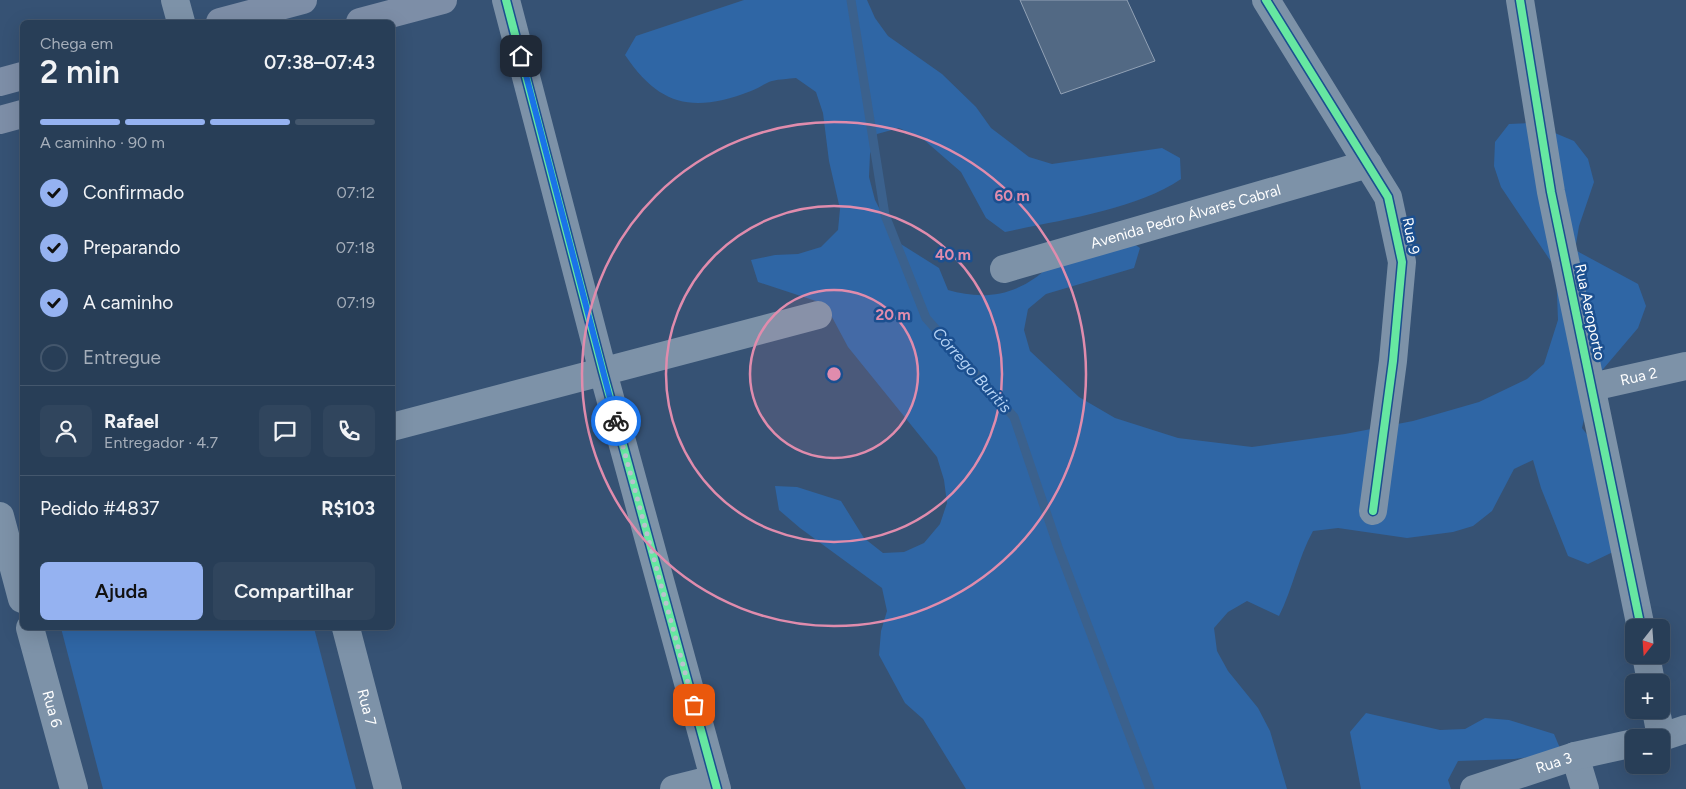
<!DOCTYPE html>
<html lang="pt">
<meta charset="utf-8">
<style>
:root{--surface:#283e57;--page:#30455d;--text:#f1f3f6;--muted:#a5aeba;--line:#44576d;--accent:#95b2f1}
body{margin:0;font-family:Figtree,sans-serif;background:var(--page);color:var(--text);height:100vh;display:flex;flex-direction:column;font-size:19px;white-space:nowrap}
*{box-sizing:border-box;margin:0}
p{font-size:16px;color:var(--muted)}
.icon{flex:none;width:28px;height:28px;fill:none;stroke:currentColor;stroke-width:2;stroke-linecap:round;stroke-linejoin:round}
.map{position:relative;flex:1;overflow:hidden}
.details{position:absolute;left:20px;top:20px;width:375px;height:610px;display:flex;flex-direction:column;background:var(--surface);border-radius:8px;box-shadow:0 5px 20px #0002,0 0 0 1px var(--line)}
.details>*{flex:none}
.needle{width:32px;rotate:197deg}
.tools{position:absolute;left:1625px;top:619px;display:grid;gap:10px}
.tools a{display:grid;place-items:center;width:45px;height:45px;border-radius:8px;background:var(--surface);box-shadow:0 5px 20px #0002,0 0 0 1px var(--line);font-size:25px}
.pin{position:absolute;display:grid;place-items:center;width:42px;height:42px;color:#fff;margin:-21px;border-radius:10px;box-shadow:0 2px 8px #0006}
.courier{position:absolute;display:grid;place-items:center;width:50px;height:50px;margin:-25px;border:4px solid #1a73e8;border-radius:50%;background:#fff;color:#222;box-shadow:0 1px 6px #0007}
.head em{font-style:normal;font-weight:600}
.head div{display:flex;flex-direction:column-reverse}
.head{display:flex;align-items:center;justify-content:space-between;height:85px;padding:0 20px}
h1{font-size:32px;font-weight:600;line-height:38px}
.bar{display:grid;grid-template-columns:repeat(4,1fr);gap:8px 5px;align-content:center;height:60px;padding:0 20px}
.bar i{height:6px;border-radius:4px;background:var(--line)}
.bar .on{background:var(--accent)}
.bar p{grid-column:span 4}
.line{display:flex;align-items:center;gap:12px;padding:0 20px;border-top:1px solid var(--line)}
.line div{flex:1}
.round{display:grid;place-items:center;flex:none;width:52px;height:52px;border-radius:8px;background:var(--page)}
ol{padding:0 20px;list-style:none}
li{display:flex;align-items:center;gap:15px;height:55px}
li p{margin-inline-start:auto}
li .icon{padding:5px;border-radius:50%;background:var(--accent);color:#111;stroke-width:4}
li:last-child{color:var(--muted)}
li i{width:28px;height:28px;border:2px solid var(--line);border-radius:50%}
.primary-button{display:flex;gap:10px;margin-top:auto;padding:10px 20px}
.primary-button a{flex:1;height:58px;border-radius:8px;background:var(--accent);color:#111;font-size:20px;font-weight:600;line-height:58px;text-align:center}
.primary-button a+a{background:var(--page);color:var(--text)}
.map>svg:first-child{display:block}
.green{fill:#2f66a5}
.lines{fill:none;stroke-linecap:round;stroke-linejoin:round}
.stream{stroke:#3b618d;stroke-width:9}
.building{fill:#526984;stroke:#92a2b6}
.minor{stroke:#7d92a8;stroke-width:28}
.primary{stroke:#7d8ea7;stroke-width:28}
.cycleway-casing{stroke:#1b4f8f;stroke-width:11}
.cycleway{stroke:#66e7a1;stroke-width:8}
.done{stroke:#b9c2ce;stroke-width:5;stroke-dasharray:0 9}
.route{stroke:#1a73e8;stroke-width:6}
.ring{fill:none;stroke:#e08cad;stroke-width:2.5}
.labels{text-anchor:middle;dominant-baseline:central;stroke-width:5;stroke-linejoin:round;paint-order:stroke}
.street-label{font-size:15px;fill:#fff;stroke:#1b4f8f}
.water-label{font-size:16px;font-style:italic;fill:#b5d3f5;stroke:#1b4f8f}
.centre{fill:#e08cad;stroke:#1b4f8f;stroke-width:2.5}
.ring-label{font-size:15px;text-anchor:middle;font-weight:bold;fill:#e08cad;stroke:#1b4f8f;stroke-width:5;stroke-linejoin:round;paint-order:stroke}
</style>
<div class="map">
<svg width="1686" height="789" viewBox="0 0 1686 789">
<rect width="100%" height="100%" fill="#365274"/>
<path class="green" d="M744,0H867L875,18L888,36L942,74L976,107L991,128L1029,157L1052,164L1162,148L1180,158L1181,179C1136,210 1059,220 1005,232L986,218L961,172L923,139L899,128L877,134L870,154L869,177L875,200L896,241L939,268L948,290C979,299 1008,297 1035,278C1043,273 1048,265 1055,260C1074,249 1099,242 1119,234L1140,248L1134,268L1046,294L1028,309L1024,330L1030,351L1079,397L1115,418L1178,438L1252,447L1345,434L1413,421L1479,402L1527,379L1544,364L1558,320L1556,269L1501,187L1494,166L1495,142L1509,124L1531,123L1574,141L1588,159L1594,182L1579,226L1575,250L1638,284L1646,306L1638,328L1593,381L1582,428L1609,463L1613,552L1588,564L1568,556L1541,488L1533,460L1514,469L1492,511L1473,526L1453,532L1407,538L1338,528L1313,531C1298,558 1293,588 1279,616L1247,601L1228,612L1214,628L1217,651L1228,671L1258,708L1270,731L1287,789H966L923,719L905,703L879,655L881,631L887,611L882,588L800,528L779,510L775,486L797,487L841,501L864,538L883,553L904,552L924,543L940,524L947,503L944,480L937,457L848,347L825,304L758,282L751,260L775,255L798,254L821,247L838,230L840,209L829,161L823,113L816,92L796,78C788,79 780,79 772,81C765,83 759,88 751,91C694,113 660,107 625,55L636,36Z
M61,628H314L356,789H103Z
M1366,713L1440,730L1465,729L1485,718L1509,720L1554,734L1562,753L1514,759L1458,761L1448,780L1451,789H1361L1350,732Z"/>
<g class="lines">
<path class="stream" d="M851,0L885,215L926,318L1014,417L1058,547L1150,789"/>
</g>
<path class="building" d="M1020,0H1127L1155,61L1061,94Z"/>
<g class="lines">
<g class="minor">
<path d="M175,0L181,22"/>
<path d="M506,0L603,372L717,789"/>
<path d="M1266,0L1388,197L1402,262L1393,361L1373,511"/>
<path d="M1520,0L1551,192L1641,628"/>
<path id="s1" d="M1004,269L1368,164"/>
<path id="s2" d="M1592,387L1686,366"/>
<path d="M392,427L818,315"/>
<path d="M0,516L22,599"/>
<path id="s3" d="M30,628L74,789"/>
<path id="s4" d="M346,628L388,789"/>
<path d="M1646,655L1651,682"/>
<path d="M1656,710L1661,737"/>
<path d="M1659,738L1686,729"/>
<path d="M1575,756L1585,789"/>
<path d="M674,789L714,779"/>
<path id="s5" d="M1474,789L1575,756L1634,743"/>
</g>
<path class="primary" d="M220,22L303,0
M360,22L443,0
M0,82L22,76
M0,120L22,114"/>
<defs>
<path id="cycleway" d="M506,0L603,372L717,789
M1266,0L1388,197L1402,262L1393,361L1373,511
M1520,0L1551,192L1641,628"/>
</defs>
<use href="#cycleway" class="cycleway-casing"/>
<use href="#cycleway" class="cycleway"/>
</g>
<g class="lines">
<path class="done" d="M616,421L694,705"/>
<path class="route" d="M521,56L616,421"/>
</g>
<circle cx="834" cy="374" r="84" fill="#e08cad" fill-opacity=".12"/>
<g class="ring">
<circle cx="834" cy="374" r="84"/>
<circle cx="834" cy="374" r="168"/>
<circle cx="834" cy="374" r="252"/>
</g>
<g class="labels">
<g class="street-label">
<text stroke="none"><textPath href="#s1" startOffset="189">Avenida Pedro Álvares Cabral</textPath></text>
<text transform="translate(1411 236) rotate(79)">Rua 9</text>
<text transform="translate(1590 312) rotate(78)">Rua Aeroporto</text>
<text stroke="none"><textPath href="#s2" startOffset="48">Rua 2</textPath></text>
<text stroke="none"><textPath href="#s3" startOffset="84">Rua 6</textPath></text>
<text stroke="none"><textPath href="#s4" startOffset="82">Rua 7</textPath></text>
<text stroke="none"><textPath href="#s5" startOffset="84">Rua 3</textPath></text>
</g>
<g class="water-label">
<text transform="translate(972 370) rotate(48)">Córrego Buritis</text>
</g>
</g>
<circle cx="834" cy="374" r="8" class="centre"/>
<g class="ring-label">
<text x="1012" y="201">60 m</text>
<text x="953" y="260">40 m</text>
<text x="893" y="320">20 m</text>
</g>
</svg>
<div class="tools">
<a><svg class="needle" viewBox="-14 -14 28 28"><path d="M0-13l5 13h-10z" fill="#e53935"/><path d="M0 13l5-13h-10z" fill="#a5aeba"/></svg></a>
<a>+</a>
<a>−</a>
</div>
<div class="pin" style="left:694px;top:705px;background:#ea580c"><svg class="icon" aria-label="bag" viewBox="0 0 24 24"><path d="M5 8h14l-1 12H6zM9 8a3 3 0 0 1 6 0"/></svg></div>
<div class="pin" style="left:521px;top:56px;background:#1f2937"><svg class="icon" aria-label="home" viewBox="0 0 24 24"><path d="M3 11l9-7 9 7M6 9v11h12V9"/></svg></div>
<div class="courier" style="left:616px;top:421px"><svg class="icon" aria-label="bike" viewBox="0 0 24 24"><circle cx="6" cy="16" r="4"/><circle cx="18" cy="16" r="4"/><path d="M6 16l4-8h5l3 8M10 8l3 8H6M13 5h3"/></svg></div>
<section class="details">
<div class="head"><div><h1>2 min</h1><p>Chega em</p></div><em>07:38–07:43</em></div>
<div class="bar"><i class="on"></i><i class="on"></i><i class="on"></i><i></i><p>A caminho · 90 m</p></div>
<ol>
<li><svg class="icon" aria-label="check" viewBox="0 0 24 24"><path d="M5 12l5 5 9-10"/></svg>Confirmado<p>07:12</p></li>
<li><svg class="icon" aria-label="check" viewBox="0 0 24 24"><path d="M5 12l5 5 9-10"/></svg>Preparando<p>07:18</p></li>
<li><svg class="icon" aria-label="check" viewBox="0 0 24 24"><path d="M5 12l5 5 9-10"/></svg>A caminho<p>07:19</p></li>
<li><i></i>Entregue</li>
</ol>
<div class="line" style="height:90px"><a class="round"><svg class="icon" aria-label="person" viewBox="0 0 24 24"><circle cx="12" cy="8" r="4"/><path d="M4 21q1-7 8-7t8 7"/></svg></a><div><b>Rafael</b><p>Entregador · 4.7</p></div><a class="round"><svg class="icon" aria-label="chat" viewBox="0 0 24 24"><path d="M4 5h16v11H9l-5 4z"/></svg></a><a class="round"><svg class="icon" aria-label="phone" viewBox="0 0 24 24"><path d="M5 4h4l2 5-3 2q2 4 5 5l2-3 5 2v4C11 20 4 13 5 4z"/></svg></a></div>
<div class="line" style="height:65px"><div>Pedido #4837</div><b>R$103</b></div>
<div class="primary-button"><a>Ajuda</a><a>Compartilhar</a></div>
</section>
</div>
